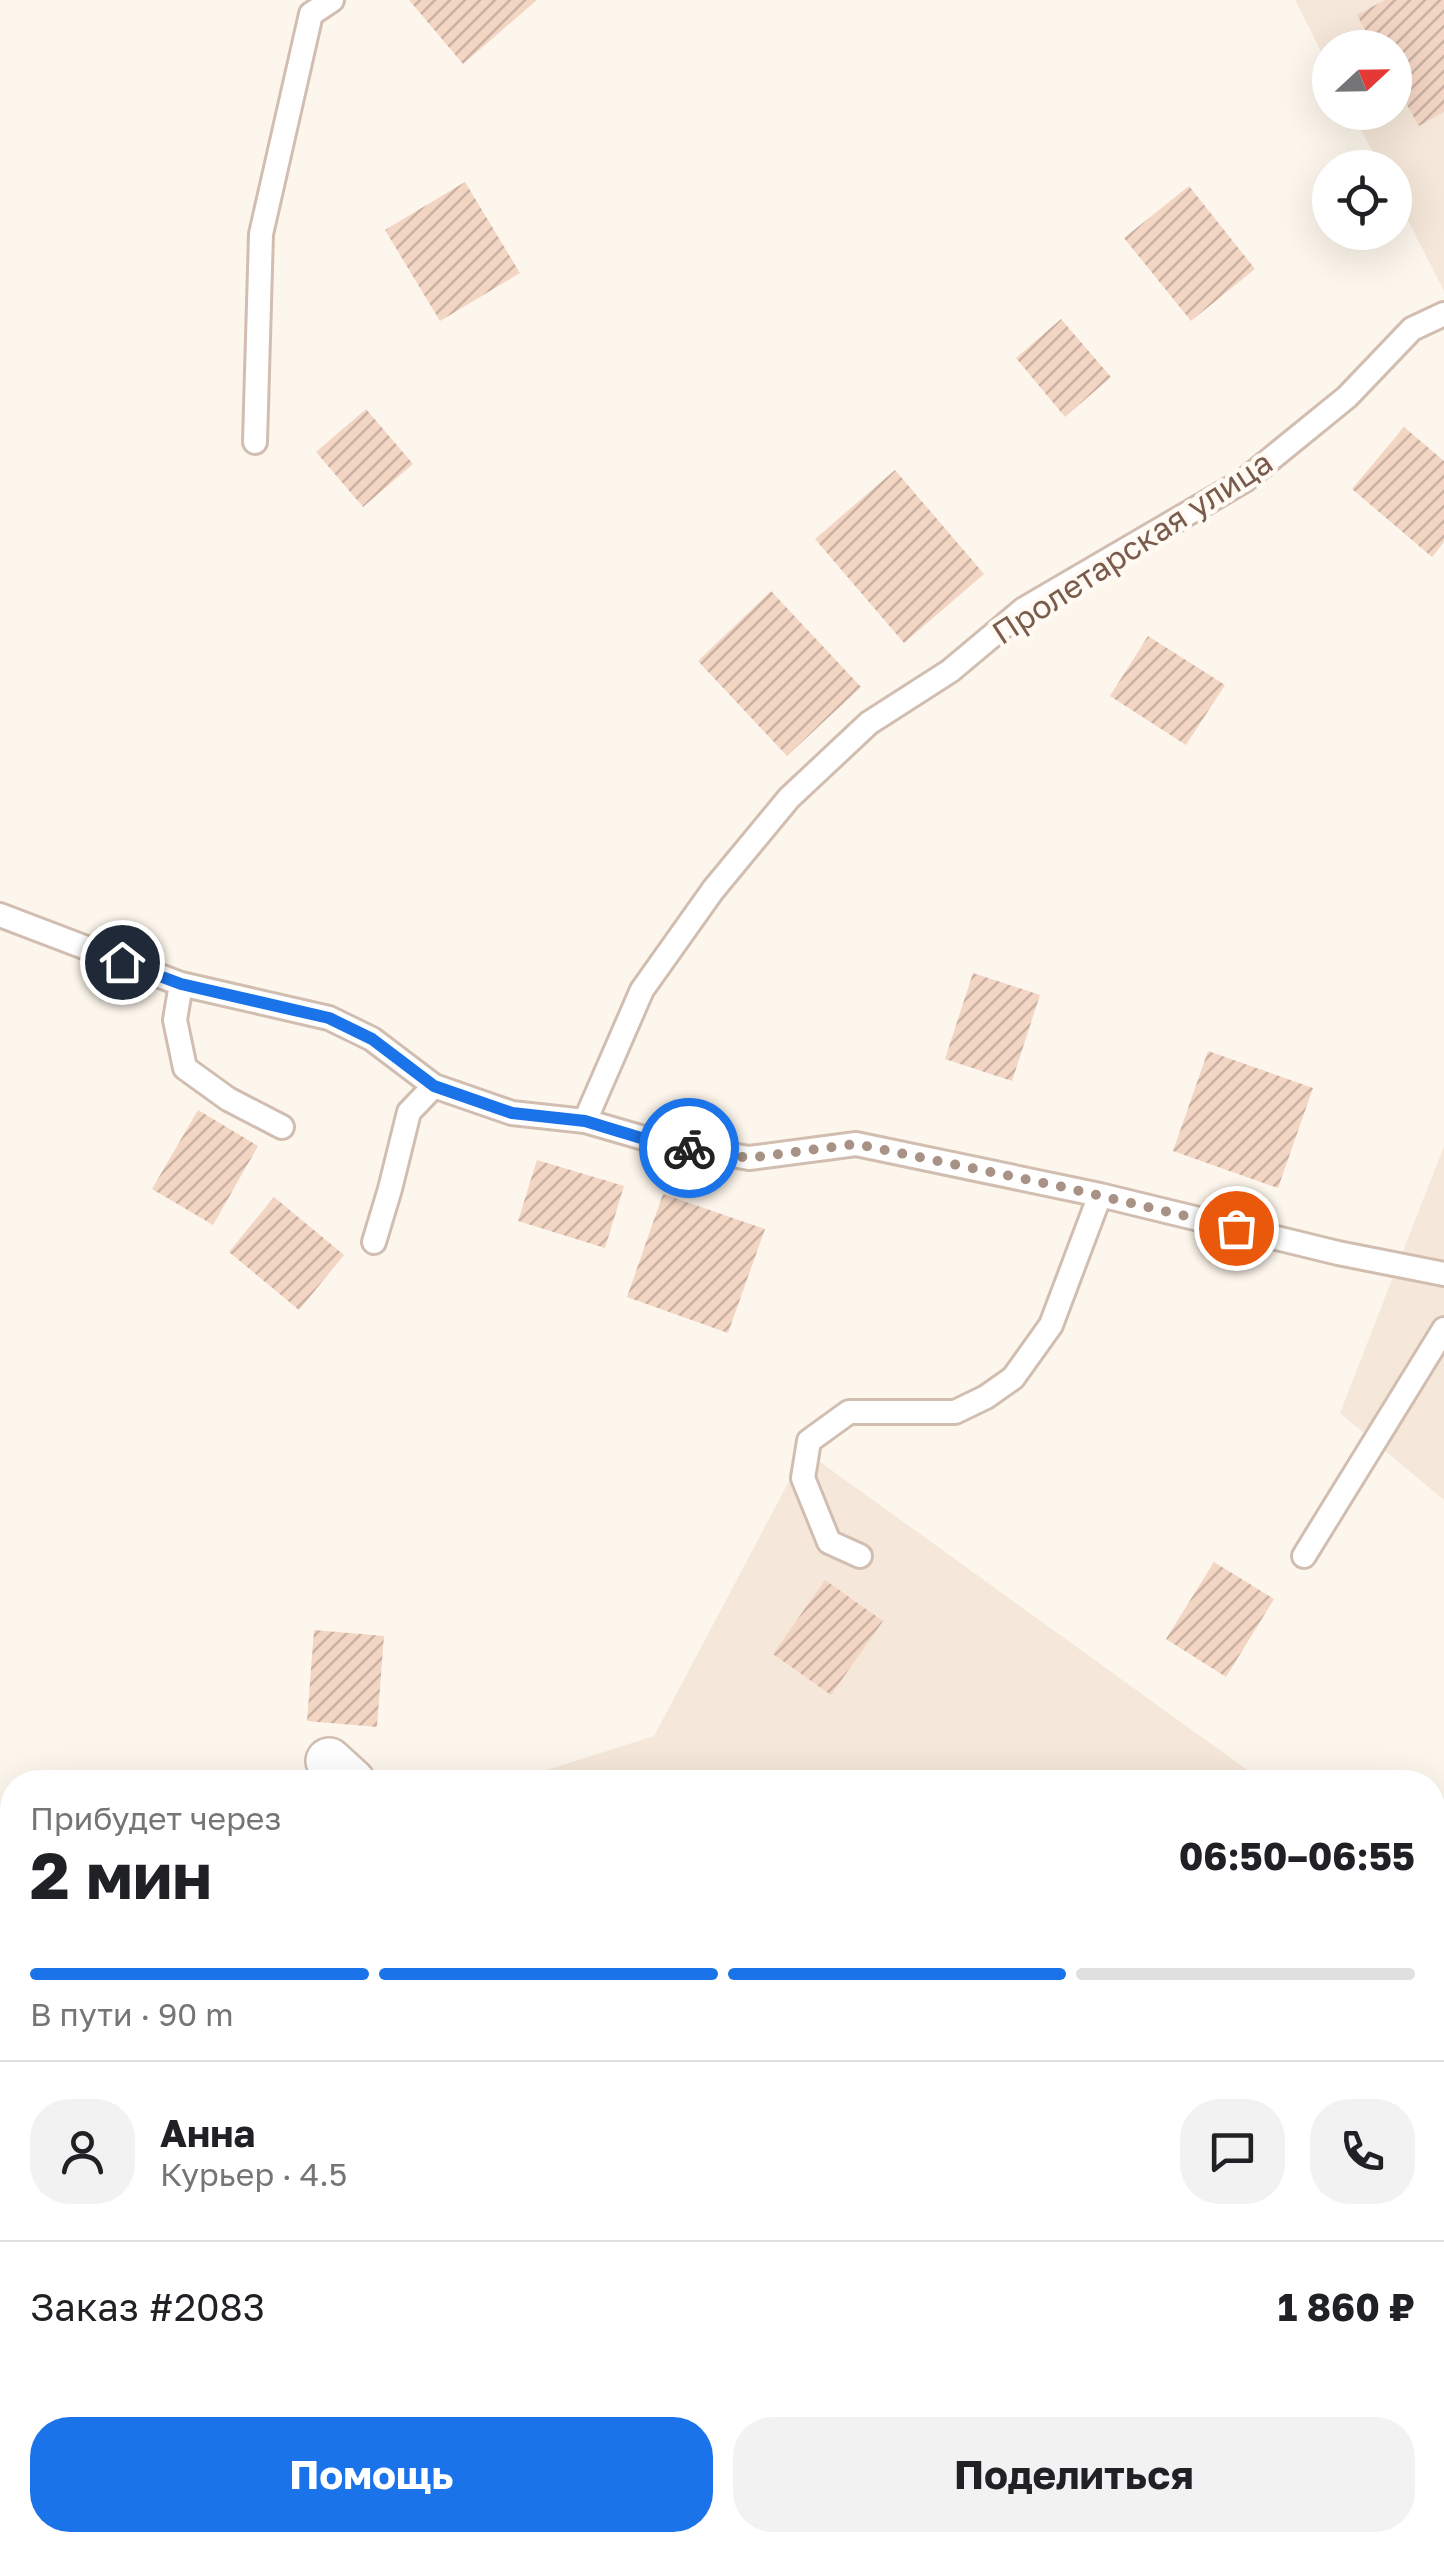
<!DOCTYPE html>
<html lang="ru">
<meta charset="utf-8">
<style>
:root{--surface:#fff;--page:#f2f2f2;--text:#202124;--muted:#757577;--line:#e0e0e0;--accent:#1a73e8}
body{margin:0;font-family:"Golos Text",sans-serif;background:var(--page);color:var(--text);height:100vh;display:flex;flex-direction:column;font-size:38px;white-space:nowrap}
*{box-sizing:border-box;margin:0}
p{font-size:32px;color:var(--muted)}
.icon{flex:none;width:55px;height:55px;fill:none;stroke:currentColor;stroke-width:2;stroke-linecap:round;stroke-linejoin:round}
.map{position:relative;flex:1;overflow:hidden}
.side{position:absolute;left:0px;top:1770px;width:1445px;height:782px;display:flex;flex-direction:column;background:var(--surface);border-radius:40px 40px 0 0;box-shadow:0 10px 40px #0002}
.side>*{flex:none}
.needle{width:65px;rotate:68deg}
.fabs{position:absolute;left:1312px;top:30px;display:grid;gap:20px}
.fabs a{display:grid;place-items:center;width:100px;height:100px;border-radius:50%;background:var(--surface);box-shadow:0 10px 40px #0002;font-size:50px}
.pin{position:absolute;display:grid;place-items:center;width:85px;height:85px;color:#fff;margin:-42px;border:5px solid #fff;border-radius:50%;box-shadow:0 2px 10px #0007}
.courier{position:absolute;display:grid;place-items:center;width:100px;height:100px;margin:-50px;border:8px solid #1a73e8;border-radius:50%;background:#fff;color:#222;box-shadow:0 2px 12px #0007}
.overview em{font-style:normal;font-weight:700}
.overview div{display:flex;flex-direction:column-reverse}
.overview{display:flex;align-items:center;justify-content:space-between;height:170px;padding:0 30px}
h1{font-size:65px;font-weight:700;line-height:75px}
.bar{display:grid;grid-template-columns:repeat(4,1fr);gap:15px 10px;align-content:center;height:120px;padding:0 30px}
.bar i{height:12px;border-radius:8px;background:var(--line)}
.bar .current{background:var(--accent)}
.bar p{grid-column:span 4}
.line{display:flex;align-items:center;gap:25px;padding:0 30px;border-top:2px solid var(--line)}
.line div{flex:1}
.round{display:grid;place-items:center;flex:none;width:105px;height:105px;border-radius:40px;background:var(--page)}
.action{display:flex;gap:20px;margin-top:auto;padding:20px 30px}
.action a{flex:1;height:115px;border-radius:40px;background:var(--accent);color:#fff;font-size:40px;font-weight:700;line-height:115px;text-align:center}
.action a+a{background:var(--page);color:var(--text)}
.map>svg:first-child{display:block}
.residential{fill:#f5e8da}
.building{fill:url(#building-hatch)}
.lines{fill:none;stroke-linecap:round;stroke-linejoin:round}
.service-casing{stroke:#d1beb0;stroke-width:28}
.minor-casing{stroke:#d1beb0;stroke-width:50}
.service{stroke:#fff;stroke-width:22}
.minor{stroke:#fff;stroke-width:45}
.done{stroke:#a89285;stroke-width:10;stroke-dasharray:0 18}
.route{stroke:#1a73e8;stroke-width:12}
.labels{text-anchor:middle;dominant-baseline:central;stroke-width:9;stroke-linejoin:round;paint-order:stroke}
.street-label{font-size:32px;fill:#7a5c4d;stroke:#fffaf3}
</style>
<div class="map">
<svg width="1444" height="2552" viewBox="0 0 1444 2552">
<defs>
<pattern id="building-hatch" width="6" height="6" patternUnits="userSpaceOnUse" patternTransform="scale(2.5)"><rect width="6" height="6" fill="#f3d5c3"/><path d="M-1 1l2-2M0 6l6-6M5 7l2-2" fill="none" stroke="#cab0a1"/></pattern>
</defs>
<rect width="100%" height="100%" fill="#fdf6ec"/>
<path class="residential" d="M1295,0H1444V291L1395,195V168L1381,167L1352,113L1395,112V48H1330V69Z
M1444,1146V1500L1340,1413Z
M805,1451L1264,1782H509L654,1736Z
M1433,1904L1444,1913V2552H962L954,2540H1432Z
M0,2468L12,2482V2540H63L74,2552H0Z
M214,2540H789L797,2552H202Z"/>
<path class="building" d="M409,0H537L463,64Z
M1385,0H1444V112L1419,126L1395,84V48H1375L1357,15Z
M465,182L520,273L440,321L385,230Z
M1189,186L1255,269L1191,321L1124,238Z
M1061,319L1111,377L1065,417L1016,358Z
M366,409L413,464L363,507L316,452Z
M1404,427L1444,461V542L1432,557L1352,489Z
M895,470L984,574L904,643L815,539Z
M771,591L861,687L787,756L698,661Z
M1148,636L1225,685L1186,745L1110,696Z
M973,973L1040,995L1012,1081L945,1059Z
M1208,1051L1313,1088L1278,1188L1173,1151Z
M198,1110L258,1146L213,1225L152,1189Z
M537,1160L624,1186L605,1248L518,1221Z
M663,1194L765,1229L728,1333L627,1297Z
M274,1197L344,1255L299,1310L229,1252Z
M1214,1562L1274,1599L1226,1677L1166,1639Z
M825,1580L883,1621L831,1695L773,1654Z
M314,1630L384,1636L377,1727L307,1721Z"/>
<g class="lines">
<defs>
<path id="service" d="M255,442L261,234L311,14L332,0
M0,915L181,984L329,1018L372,1039L434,1086L512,1113L585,1121L661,1143L749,1158L856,1144L1100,1195L1338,1253L1444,1274
M181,984L175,1020L185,1068L228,1099L282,1127
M585,1121L642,990L713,890L789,798L869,723L950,671L1024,609L1245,480L1347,397L1412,329L1444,314
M374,1242L390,1189L409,1112L434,1086
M860,1556L829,1542L803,1478L809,1441L849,1412H955L986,1397L1013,1378L1051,1325L1100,1195
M1304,1556L1444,1329"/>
<path id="minor" d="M329,1761L352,1782
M907,2540L917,2552"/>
</defs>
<use href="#service" class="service-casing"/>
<use href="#minor" class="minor-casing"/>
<use href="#service" class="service"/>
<use href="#minor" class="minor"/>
</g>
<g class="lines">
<path class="done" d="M689,1148L749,1158L856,1144L1063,1187L1236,1228"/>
<path class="route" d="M122,962L181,984L329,1018L372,1039L434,1086L512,1113L585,1121L661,1144L689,1148"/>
</g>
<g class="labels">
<g class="street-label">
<text transform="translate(1132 547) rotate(-33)">Пролетарская улица</text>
</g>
</g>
</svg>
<div class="fabs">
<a><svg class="needle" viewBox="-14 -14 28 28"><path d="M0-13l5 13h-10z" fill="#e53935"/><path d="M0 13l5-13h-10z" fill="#757577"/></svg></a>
<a><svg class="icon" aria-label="locate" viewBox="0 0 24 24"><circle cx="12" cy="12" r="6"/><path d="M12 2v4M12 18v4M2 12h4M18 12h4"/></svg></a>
</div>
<div class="pin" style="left:1236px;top:1228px;background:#ea580c"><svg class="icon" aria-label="bag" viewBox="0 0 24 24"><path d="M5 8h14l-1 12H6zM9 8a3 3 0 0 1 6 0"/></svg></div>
<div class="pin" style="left:122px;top:962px;background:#1f2937"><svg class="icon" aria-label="home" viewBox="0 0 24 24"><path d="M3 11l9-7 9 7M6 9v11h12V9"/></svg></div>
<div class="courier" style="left:689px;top:1148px"><svg class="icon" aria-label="bike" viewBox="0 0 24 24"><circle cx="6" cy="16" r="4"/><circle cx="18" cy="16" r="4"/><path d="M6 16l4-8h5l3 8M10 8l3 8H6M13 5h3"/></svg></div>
<section class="side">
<div class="overview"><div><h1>2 мин</h1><p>Прибудет через</p></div><em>06:50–06:55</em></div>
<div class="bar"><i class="current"></i><i class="current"></i><i class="current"></i><i></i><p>В пути · 90 m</p></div>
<div class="line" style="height:180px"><a class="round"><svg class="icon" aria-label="person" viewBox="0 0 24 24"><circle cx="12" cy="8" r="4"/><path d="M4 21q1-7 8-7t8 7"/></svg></a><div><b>Анна</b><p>Курьер · 4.5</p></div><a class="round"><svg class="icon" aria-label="chat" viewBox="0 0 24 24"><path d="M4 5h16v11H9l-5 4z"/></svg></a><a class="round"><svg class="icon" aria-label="phone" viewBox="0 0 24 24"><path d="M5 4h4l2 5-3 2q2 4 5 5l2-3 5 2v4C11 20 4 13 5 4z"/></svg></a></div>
<div class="line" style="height:130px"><div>Заказ #2083</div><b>1 860 ₽</b></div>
<div class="action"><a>Помощь</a><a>Поделиться</a></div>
</section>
</div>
